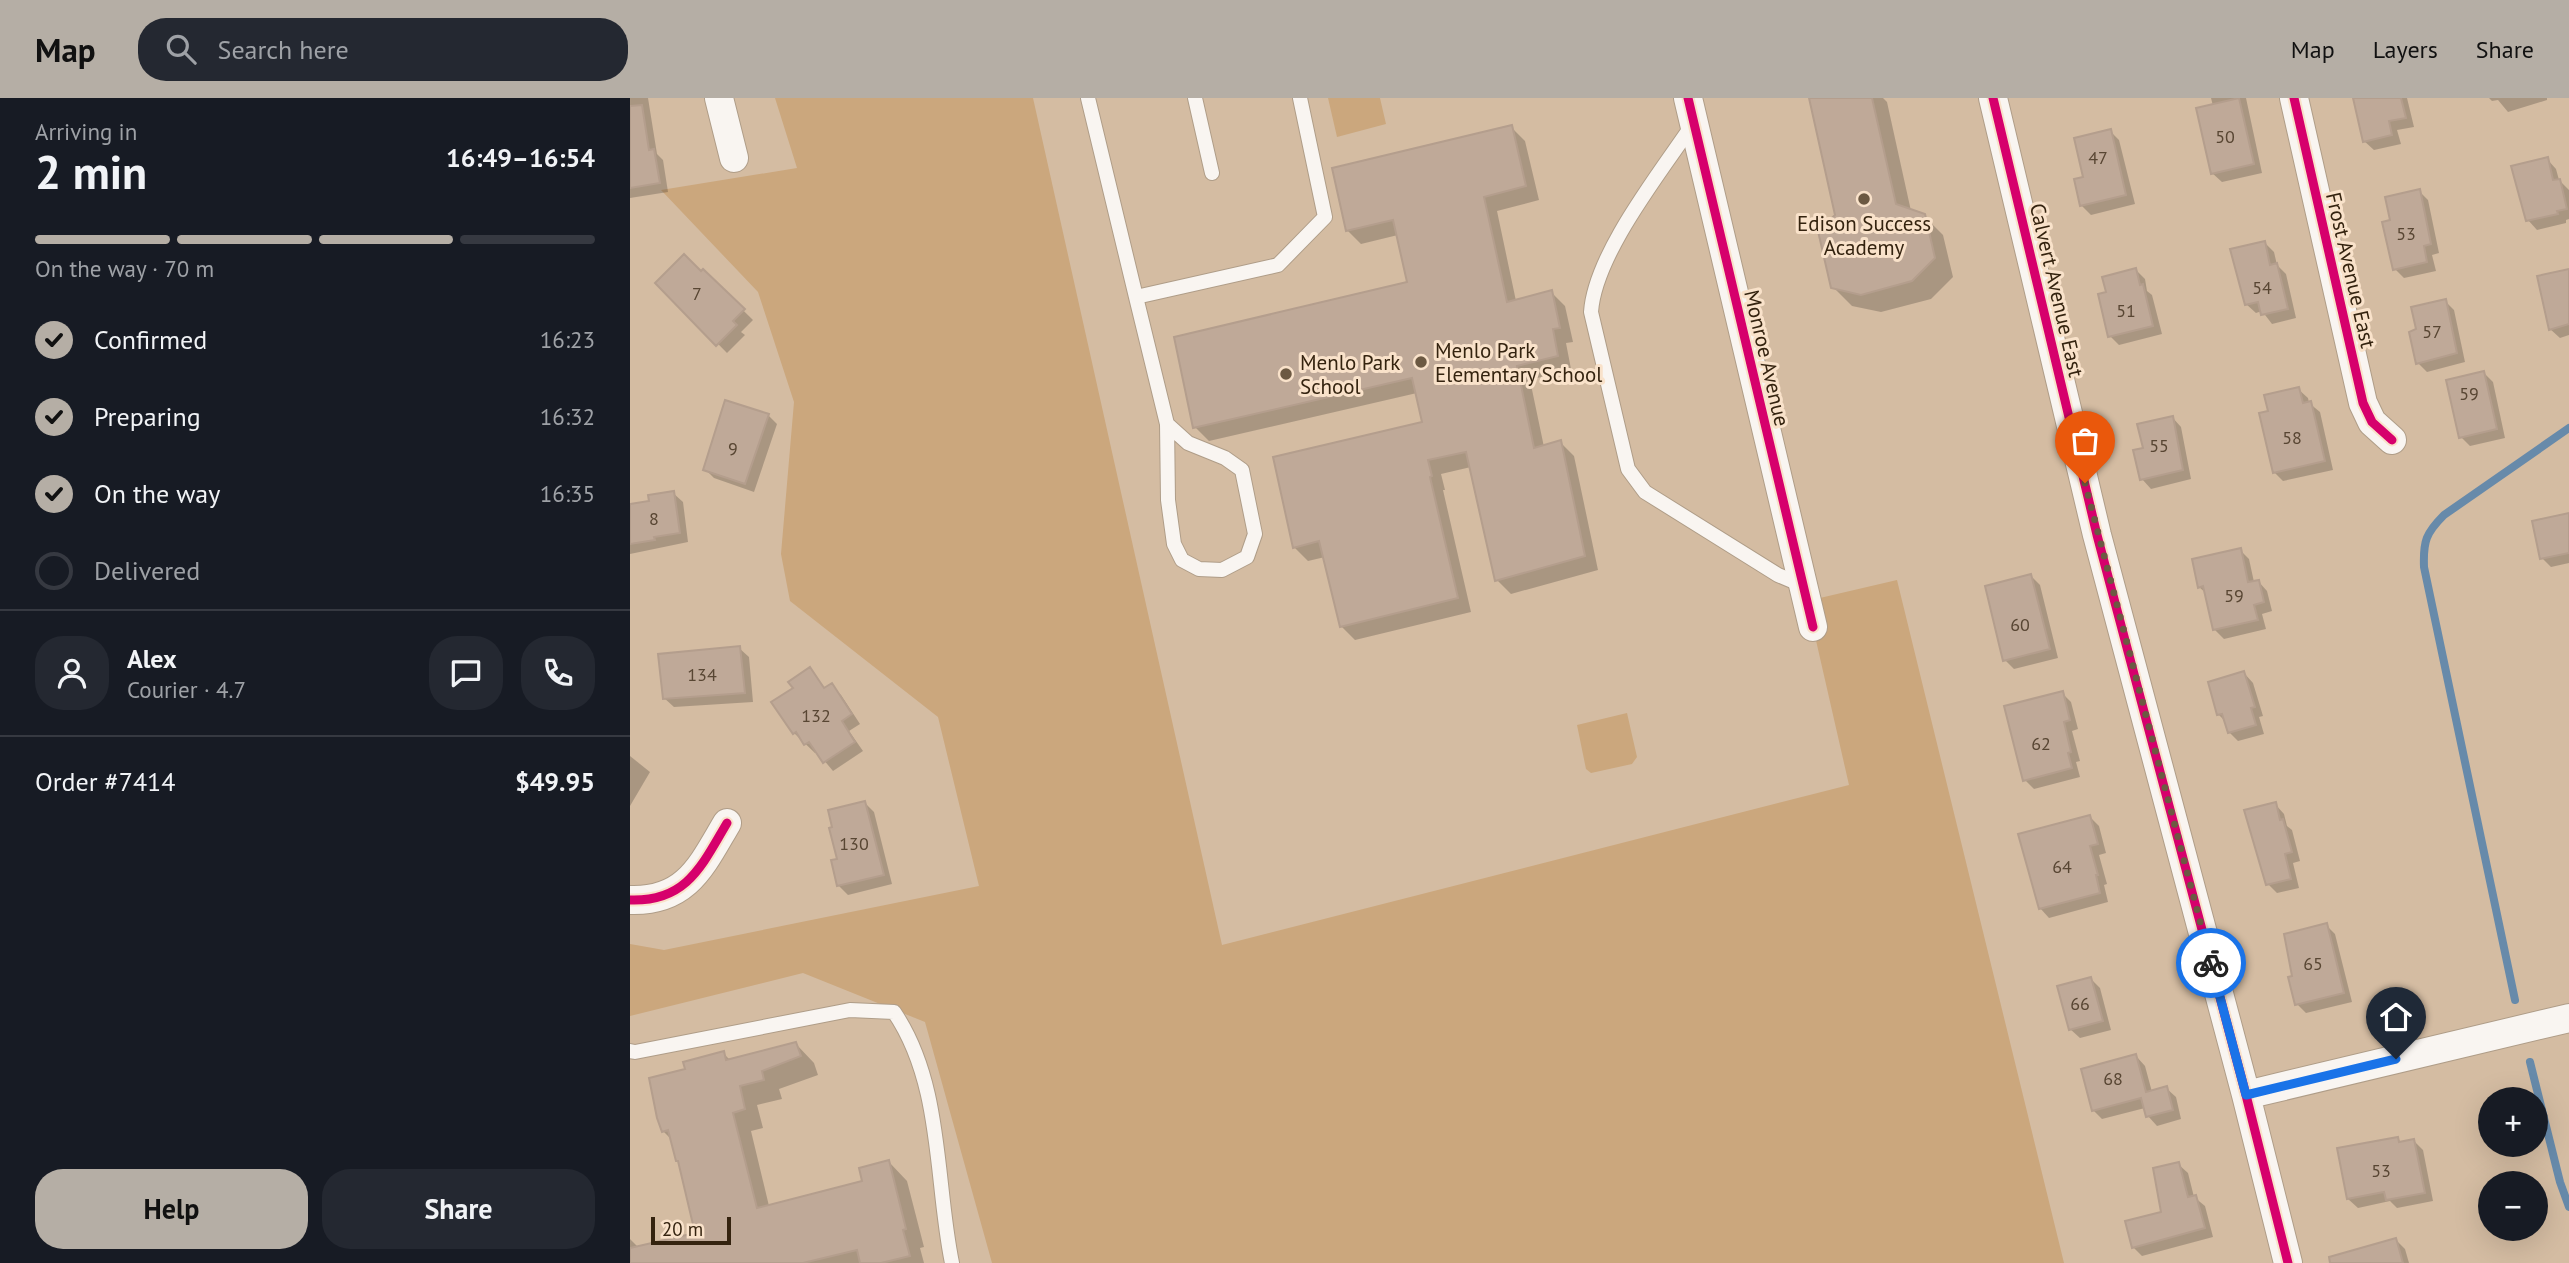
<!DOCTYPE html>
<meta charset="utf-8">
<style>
:root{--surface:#171b24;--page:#242831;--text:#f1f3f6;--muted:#9ea1a6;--line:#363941;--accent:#b5aea5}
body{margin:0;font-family:"PT Sans",sans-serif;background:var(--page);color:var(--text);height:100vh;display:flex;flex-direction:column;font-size:26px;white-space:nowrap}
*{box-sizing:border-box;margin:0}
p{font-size:23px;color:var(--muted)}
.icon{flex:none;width:38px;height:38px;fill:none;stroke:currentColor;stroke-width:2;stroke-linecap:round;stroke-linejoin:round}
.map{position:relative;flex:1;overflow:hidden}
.panel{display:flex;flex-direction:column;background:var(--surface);width:630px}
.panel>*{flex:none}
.fabs{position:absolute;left:1848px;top:989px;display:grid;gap:14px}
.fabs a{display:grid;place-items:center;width:70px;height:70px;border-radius:50%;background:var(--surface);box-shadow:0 7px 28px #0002;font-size:35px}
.scale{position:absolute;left:21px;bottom:18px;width:80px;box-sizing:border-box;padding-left:7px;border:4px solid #34230f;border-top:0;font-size:19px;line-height:24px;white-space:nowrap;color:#34230f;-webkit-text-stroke:5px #f9e2ca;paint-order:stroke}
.pin{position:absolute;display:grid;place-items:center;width:60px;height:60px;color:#fff;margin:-72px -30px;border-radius:50% 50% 50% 0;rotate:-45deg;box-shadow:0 0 7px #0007}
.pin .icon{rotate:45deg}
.courier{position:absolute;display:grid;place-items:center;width:70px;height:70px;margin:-35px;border:5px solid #1a73e8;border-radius:50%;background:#fff;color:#222;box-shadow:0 2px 9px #0007}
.summary em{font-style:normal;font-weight:700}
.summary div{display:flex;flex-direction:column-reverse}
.summary{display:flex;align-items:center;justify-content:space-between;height:119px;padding:0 35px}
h1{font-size:46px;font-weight:700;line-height:52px}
.bar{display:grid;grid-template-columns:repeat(4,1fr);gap:10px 7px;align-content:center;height:84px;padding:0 35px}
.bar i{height:9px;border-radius:5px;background:var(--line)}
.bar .current{background:var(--accent)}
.bar p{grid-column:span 4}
.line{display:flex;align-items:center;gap:18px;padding:0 35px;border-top:2px solid var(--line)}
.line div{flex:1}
.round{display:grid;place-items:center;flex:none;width:74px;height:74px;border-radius:28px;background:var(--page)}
ol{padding:0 35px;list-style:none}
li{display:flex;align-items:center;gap:21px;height:77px}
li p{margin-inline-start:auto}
li .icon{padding:7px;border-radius:50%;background:var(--accent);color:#111;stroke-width:4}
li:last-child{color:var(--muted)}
li i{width:38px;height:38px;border:4px solid var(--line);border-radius:50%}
.primary-button{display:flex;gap:14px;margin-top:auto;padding:14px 35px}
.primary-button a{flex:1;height:80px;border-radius:28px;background:var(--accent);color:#111;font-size:28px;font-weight:700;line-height:80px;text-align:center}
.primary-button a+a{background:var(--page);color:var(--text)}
header{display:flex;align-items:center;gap:42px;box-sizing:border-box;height:98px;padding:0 35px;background:var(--accent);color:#111}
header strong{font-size:33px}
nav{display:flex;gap:38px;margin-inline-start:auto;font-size:24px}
.search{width:490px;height:63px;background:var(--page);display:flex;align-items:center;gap:18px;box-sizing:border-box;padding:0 24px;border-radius:28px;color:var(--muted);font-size:26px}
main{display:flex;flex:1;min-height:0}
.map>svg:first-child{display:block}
.green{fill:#cba77d}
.shadow{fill:#0003}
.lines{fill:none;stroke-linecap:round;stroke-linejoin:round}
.stream{stroke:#678aaa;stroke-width:8}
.building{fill:#bfa998;stroke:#b49e8d;stroke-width:2}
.lane-casing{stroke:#af9d88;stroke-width:16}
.street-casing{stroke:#af9d88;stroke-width:30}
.lane{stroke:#f9f5f1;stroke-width:14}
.street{stroke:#f9f5f1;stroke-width:28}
.cycleway-casing{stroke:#f9e2ca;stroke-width:13}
.cycleway{stroke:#d6006c;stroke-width:9}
.done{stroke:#6c5942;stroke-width:7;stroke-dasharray:0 12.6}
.route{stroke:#1a73e8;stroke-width:9}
.poi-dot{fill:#6c5942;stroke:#f9e2ca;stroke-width:2.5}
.labels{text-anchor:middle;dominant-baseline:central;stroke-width:6;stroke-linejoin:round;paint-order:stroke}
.number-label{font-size:18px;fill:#584633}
.poi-label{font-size:21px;fill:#34230f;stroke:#f9e2ca;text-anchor:start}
.street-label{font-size:21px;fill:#34230f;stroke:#f9e2ca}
</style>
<header>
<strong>Map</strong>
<div class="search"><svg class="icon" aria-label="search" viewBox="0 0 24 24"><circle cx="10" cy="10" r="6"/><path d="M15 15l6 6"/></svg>Search here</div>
<nav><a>Map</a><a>Layers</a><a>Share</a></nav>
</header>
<main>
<section class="panel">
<div class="summary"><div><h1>2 min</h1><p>Arriving in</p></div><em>16:49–16:54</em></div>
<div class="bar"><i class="current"></i><i class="current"></i><i class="current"></i><i></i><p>On the way · 70 m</p></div>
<ol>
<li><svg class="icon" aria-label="check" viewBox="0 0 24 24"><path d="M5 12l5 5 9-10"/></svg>Confirmed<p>16:23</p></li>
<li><svg class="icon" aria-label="check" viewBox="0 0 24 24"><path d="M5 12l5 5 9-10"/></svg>Preparing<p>16:32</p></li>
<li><svg class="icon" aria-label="check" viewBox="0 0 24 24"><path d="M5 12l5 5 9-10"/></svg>On the way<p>16:35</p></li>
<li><i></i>Delivered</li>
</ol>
<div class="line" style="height:126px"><a class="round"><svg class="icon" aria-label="person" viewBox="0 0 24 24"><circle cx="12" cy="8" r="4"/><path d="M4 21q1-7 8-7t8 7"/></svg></a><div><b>Alex</b><p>Courier · 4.7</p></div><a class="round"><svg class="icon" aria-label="chat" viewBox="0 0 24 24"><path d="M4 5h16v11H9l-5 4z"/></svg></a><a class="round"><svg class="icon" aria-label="phone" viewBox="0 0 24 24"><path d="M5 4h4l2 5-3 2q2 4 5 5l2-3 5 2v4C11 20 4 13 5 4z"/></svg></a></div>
<div class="line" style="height:91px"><div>Order #7414</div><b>$49.95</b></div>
<div class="primary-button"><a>Help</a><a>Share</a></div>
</section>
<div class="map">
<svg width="1939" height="1165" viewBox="0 0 1939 1165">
<rect width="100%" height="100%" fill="#d4bca2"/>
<path class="green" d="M145,0H403L592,847L1219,687L1177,503L1267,482L1434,1165H362L295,924L173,875L0,918V846L34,852L349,788L308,619L160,503L151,456L164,304L128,194L31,92L167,70Z
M698,0H750L756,26L707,39Z
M997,615L1007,659L1002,666L961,675L956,671L947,627Z"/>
<path class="shadow" d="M0,0H18L27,56L33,62L38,94L0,100Z
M1181,0H1253L1257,4L1281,113L1294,118L1313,137L1323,179L1301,201L1251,214L1222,208L1203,189L1207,118Z
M1581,0H1616L1632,75L1592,84L1582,75L1583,8Z
M1724,0H1777L1784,29L1767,32L1771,46L1744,52L1734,43Z
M1859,0H1917V2L1878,14L1868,2L1862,3Z
M881,29L895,43L909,102L867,113L886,203L921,194L935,208L943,244L936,245L941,271L900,282L914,349L930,344L944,358L968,472L881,496L867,482L841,369L811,376L815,392H813L841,514L725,542L711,528L695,459L678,463L664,449L794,325L787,295L579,343L565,329L779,185L768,137L731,146L717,132Z
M1480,33L1489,42L1505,106L1461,117L1452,108L1455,80Z
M1917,61L1926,71L1929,82L1939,92V121L1936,122V125L1907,132L1898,122Z
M1789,93L1798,102L1809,155L1802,157L1806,173L1774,180L1765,171L1762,123Z
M1635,145L1644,154L1647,167L1656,176L1666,220L1642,226L1632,213L1626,215L1616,206Z
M1506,172L1515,181L1517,193L1522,197L1532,236L1489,247L1480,238L1478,195Z
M1939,172V237L1930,240L1920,231Z
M73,173L123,222L111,234L115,237L97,255L28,185Z
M1815,203L1824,212L1835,264L1797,274L1788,265V233Z
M1854,275L1863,284L1875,340L1840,348L1831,339Z
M1668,291L1678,300L1679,305L1690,314L1703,372L1653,383L1644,374L1640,314Z
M138,317L147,326L124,394L84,380L75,371Z
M1542,319L1551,329L1561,381L1521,391L1512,381Z
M43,395L53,404L58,444L0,456V407L21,404Z
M1939,417V465L1921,469L1912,460Z
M1610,452L1619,461L1624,484L1628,483L1637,493L1642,513L1632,516L1636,531L1594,541L1585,532L1577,496L1569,489Z
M1401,478L1410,487L1428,560L1384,571L1375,562Z
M109,550L119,559L123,604L44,609L34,600Z
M180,572L196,591L201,588L211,597L230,626L219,633L233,653L203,673L187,654L185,655L164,635L165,591Z
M1614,575L1623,585L1633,618L1629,619L1634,636L1608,643L1599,634L1596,624L1589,617Z
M1432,595L1441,604L1448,631L1442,633L1450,663L1446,664L1450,679L1404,691L1395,682Z
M0,658L20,674L0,708Z
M235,705L244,714L262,786L218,797L209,788V762Z
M1645,706L1654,716L1657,728L1662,732L1670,763L1663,765L1669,790L1647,795L1638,786Z
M1460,719L1469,728L1476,755L1469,757L1477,786L1474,787L1478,804L1419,820L1410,810Z
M1696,827L1705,836L1722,904L1676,915L1667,906L1664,879Z
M1461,881L1470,890L1481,932L1450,940L1440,931Z
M166,946L184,965L188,977L149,991L152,1001L127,1007L133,1030L121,1033L139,1108L235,1084L259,1064L277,1083L294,1149L290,1150L294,1165H0V1141L9,1150L67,1136L50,1066L47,1063L42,1042L33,1033L57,972L93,955L101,963Z
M1506,958L1515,968L1522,994L1536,990L1546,999L1551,1021L1527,1028L1518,1018L1515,1010L1472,1021L1463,1012Z
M1767,1041L1772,1045L1784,1043L1793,1052L1803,1103L1767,1110L1760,1103L1728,1110L1718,1101Z
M1548,1066L1558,1075L1564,1099L1575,1108L1583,1139L1512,1158L1503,1149L1533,1115Z
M1766,1142L1775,1151L1779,1165H1738Z"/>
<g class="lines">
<path class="stream" d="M1885,902L1794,469C1793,443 1796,435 1814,417L1939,330
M1900,964L1930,1084L1939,1109"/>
</g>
<path class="building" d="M1179,0H1242L1266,106L1295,116L1305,160L1282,183L1231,197L1201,190L1188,133L1205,117Z
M1609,0L1624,66L1581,76L1566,10Z
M1723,0H1771L1776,20L1759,23L1762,37L1733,44Z
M12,7L19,52L24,51L30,85L0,90V8Z
M882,27L896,88L854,99L877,204L922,192L930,230L923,231L928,258L887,268L904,350L931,342L955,458L865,483L836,354L798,362L802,378L800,379L828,500L710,529L689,443L663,450L643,359L792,324L782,280L563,330L544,239L777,184L763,122L716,133L702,70Z
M1481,31L1496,97L1450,108L1444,81L1453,79L1444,40Z
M1918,59L1923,82L1930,81L1937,111L1927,113L1928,116L1896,123L1881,68Z
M1790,91L1801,146L1794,148L1797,164L1763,172L1752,124L1760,122L1755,99Z
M1635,143L1640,167L1647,165L1658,211L1631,217L1628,204L1615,207L1600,151Z
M54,156L71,173L73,171L115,211L103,223L107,227L86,248L25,185Z
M1506,170L1510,187L1513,186L1523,228L1478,239L1468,196L1476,194L1472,179Z
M1939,171V226L1919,232L1907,178Z
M1816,201L1827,255L1786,266L1779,234L1786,231L1781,209Z
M1854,273L1867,331L1829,340L1816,282Z
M1669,289L1673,305L1681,303L1695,363L1643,375L1629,315L1638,313L1634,297Z
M95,302L139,316L115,386L73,372Z
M1543,318L1553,372L1510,382L1503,352L1513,350L1507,326Z
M44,393L50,435L24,439L25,442L0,446V406L19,403L18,397Z
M1939,415V455L1910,461L1902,423Z
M1611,450L1618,484L1629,482L1634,504L1624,507L1628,522L1583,532L1573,488L1568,490L1562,461Z
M1401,476L1420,551L1373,563L1355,488Z
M110,548L115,595L33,601L28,556Z
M180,569L194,590L202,585L222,616L212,623L225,644L193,665L179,644L174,647L166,634L163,636L141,604L163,590L158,584Z
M1614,573L1625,609L1621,610L1626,627L1598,635L1592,616L1587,617L1578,584Z
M1433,593L1440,622L1434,624L1441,654L1438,655L1442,670L1393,683L1374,608Z
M235,703L254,777L207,788L201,762L207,761L199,730L202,729L198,712Z
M1646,704L1650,722L1653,721L1662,754L1655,756L1661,781L1636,787L1614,712Z
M1460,717L1468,746L1460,748L1468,777H1466L1470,795L1409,811L1388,736Z
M1697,825L1714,895L1665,907L1658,879L1662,878L1654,836Z
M1461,879L1473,923L1439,932L1427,888Z
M166,944L171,958L132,973L134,982L110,988L115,1011L103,1015L127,1110L232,1083L229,1070L259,1062L276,1131L273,1132L280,1158L251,1165H230L227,1152L173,1165H0V1150L65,1135L48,1063H46L38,1032L32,1034L27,1020L19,980L55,971L53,964L94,953L96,962Z
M1506,956L1516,994L1537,988L1543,1012L1516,1019L1511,1000L1462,1013L1451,971Z
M1768,1039L1769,1044L1784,1041L1795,1095L1756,1102L1754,1094L1717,1101L1707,1050Z
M1549,1064L1558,1099L1566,1097L1575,1130L1502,1150L1495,1123L1531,1114L1523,1070Z
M1766,1140L1773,1165H1700L1699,1159Z"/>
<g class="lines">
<defs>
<path id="lane" d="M458,0L506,199L648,167L695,119L670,0
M565,0L582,75
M1063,26C1030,75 965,156 961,214L998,371L1015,394L1148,477L1172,487
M506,199L537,326L538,402L544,446L552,462L569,471L592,472L617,459L625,436L612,372L595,360L558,345L537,326
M0,953L5,954L220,912L264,914C313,986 305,1083 322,1165"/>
<path id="street" d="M89,0L104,60
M1058,0L1183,529
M1363,0L1467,437L1616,997L1658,1165
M1664,0L1733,305L1742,324L1762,342
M0,802C57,804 72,767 97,725
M1616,997L1939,920"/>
</defs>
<use href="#lane" class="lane-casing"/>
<use href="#street" class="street-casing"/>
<use href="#lane" class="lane"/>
<use href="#street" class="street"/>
<defs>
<path id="cycleway" d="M1058,0L1183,529
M1363,0L1467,437L1616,997L1658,1165
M1664,0L1733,305L1742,324L1762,342
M0,802C57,804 72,767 97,725"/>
</defs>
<use href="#cycleway" class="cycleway-casing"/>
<use href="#cycleway" class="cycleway"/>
</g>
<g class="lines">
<path class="done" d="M1455,385L1581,865"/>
<path class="route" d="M1581,865L1616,997L1766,961"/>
</g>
<g class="poi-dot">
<circle cx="1234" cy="101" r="7"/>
<circle cx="791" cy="264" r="7"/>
<circle cx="656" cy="276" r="7"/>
</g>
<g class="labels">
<g class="number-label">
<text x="1595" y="38">50</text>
<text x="1468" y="59">47</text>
<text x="1776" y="135">53</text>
<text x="1632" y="189">54</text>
<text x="67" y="195">7</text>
<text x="1496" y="212">51</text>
<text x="1802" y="233">57</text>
<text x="1839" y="295">59</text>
<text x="1662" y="339">58</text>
<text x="1529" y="347">55</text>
<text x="103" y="350">9</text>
<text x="24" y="420">8</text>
<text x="1604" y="497">59</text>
<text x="1390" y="526">60</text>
<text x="72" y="576">134</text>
<text x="186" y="617">132</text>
<text x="1411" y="645">62</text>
<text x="224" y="745">130</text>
<text x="1432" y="768">64</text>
<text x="1683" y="865">65</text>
<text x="1450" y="905">66</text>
<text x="1483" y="980">68</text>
<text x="1751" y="1072">53</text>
</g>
<g class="poi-label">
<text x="1234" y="125" text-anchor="middle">Edison Success<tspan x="1234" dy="24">Academy</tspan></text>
<text x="805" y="252">Menlo Park<tspan x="805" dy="24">Elementary School</tspan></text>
<text x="670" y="264">Menlo Park<tspan x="670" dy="24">School</tspan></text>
</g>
<g class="street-label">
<text transform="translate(1721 172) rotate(77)">Frost Avenue East</text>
<text transform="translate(1427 192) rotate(77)">Calvert Avenue East</text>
<text transform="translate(1137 260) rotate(77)">Monroe Avenue</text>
</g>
</g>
</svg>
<div class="fabs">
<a>+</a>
<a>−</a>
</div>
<div class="scale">20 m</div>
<div class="pin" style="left:1455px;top:385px;background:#ea580c"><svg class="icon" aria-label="bag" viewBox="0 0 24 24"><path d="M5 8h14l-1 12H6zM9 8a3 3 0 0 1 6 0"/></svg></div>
<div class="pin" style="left:1766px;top:961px;background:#1f2937"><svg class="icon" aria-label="home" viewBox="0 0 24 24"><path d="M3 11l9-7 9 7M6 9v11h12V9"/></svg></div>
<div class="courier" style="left:1581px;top:865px"><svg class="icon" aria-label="bike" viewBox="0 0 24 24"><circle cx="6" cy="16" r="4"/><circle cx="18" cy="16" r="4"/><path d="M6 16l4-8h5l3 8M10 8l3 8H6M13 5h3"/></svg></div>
</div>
</main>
